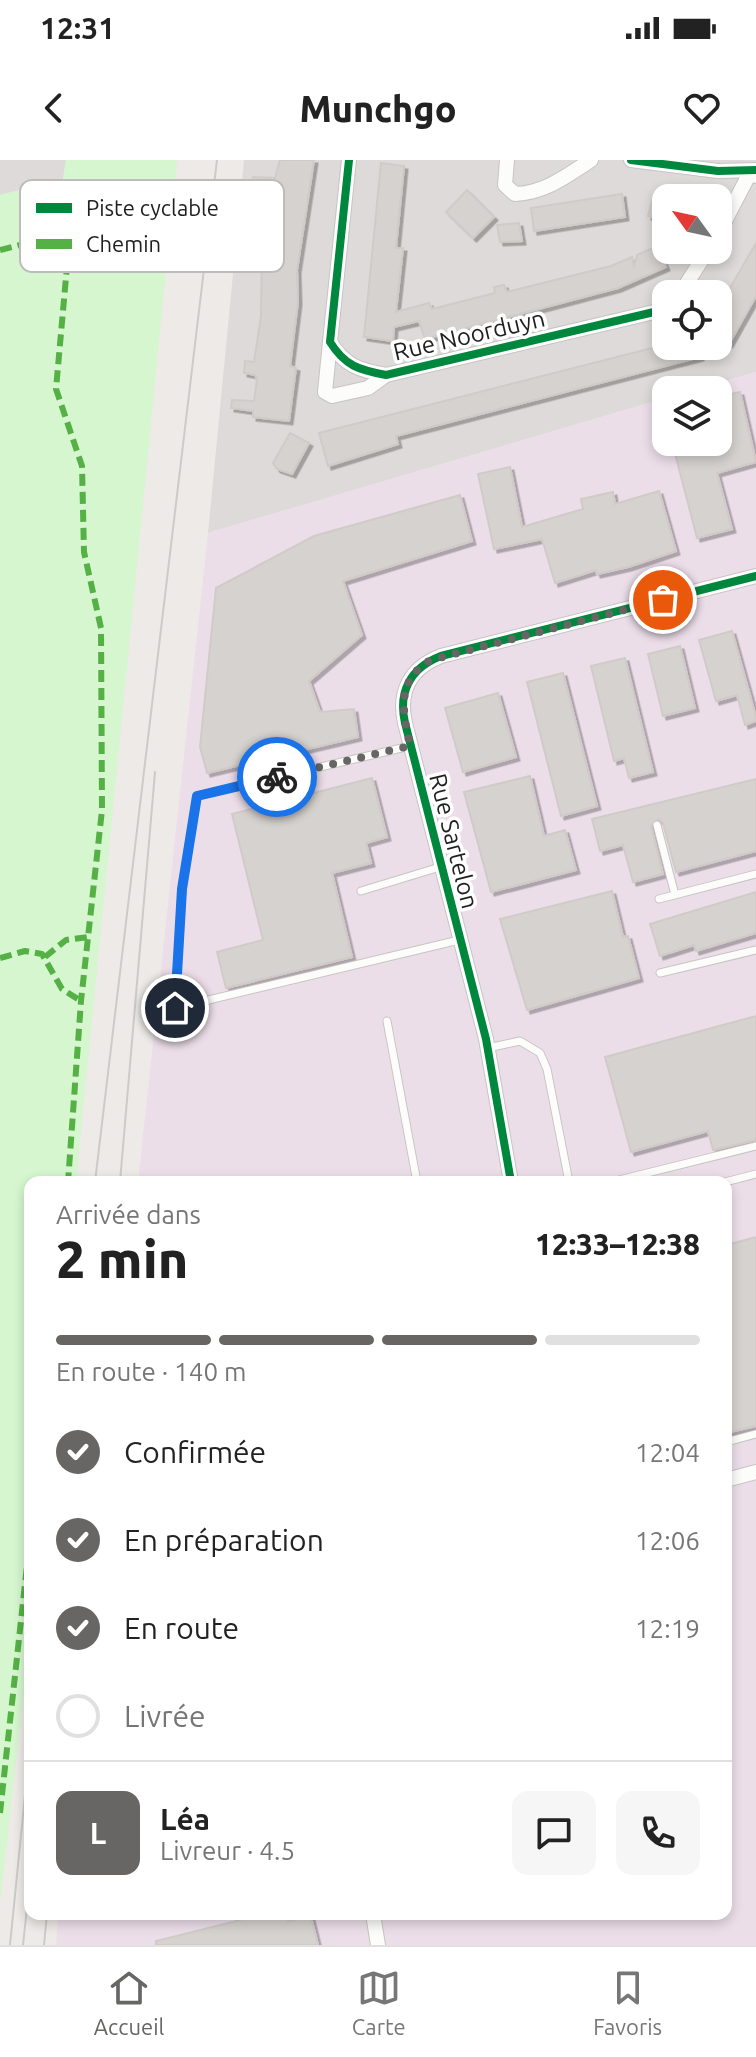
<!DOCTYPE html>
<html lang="fr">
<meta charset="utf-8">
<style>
:root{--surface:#fff;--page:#f6f6f6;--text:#222;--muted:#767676;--line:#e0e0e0;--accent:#676665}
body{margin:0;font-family:Ubuntu,sans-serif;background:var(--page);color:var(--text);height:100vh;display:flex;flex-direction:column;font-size:30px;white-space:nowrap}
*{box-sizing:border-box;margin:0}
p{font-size:26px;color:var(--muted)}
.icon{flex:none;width:44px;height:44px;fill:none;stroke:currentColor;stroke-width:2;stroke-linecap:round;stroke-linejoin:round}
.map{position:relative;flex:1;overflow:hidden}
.details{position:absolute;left:24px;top:1016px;width:708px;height:744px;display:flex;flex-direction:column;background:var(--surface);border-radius:16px;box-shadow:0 4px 12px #0003}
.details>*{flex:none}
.needle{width:52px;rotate:303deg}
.buttons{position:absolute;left:652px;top:24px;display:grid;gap:16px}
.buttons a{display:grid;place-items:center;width:80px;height:80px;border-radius:16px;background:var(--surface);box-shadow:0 4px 12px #0003;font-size:40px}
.pin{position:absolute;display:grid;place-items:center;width:68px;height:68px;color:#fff;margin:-34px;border:4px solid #fff;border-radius:50%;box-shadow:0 2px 8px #0007}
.courier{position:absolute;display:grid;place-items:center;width:80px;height:80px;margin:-40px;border:6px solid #1a73e8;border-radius:50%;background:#fff;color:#222;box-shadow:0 2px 10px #0007}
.summary em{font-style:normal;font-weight:800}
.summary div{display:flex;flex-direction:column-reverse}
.summary{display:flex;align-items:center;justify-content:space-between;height:136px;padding:0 32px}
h1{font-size:52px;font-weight:800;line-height:60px}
.bar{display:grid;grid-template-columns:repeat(4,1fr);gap:12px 8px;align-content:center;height:96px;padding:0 32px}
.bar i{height:10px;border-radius:6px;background:var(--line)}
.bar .on{background:var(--accent)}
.bar p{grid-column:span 4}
.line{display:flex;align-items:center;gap:20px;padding:0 32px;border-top:2px solid var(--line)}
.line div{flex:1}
.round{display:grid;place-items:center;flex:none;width:84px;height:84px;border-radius:16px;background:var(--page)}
ol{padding:0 32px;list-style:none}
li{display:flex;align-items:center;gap:24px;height:88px}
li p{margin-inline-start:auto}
li .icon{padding:8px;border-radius:50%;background:var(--accent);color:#fff;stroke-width:4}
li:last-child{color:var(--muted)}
li i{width:44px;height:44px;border:4px solid var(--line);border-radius:50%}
.status{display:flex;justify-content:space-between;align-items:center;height:56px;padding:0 40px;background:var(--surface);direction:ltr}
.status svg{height:22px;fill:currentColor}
header{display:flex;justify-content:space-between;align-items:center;height:104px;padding:0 32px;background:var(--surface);font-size:36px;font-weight:800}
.menu{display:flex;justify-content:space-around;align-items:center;height:112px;border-top:2px solid var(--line);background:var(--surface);font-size:22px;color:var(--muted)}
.menu a{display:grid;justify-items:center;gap:4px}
.menu .on{color:var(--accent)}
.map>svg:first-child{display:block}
.residential{fill:#dddad9;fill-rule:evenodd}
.industrial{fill:#ecdee9}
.park{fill:#d5f6cf}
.building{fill:#d6d2cf;stroke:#d1cbc8;stroke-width:2;filter:url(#shadow)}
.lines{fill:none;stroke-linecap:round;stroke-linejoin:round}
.service-casing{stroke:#c6c5c3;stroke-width:9}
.minor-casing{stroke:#c6c5c3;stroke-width:16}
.service{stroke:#fcfcfb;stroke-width:7}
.minor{stroke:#fcfcfb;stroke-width:14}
.tram{stroke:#cbcbca;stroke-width:2}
.quiet{stroke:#55b145;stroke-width:6;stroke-dasharray:12 6;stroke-linecap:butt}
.cycleway-casing{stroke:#fff;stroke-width:13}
.cycleway{stroke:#00873e;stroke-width:8}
.done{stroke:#676665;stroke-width:8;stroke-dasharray:0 14.4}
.route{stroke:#1a73e8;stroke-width:10}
.labels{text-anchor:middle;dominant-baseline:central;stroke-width:7;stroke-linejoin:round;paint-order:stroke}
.street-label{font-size:24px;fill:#1f1f1f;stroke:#fff}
.key{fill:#fff;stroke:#bcbcbc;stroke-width:2}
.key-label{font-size:22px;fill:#1f1f1f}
</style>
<div class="status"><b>12:31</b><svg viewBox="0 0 49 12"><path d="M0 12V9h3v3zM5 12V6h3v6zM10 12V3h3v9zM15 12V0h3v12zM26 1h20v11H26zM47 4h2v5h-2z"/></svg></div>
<header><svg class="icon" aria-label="back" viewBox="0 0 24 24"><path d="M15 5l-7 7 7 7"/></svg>Munchgo<svg class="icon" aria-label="heart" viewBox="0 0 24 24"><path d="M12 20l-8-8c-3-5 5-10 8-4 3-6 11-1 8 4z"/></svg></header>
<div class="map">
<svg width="756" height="1785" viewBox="0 0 756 1785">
<defs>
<filter id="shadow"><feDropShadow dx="3.5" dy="3.5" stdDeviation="0" flood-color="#0004"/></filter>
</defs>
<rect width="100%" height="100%" fill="#eeeae7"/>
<path class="residential" d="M0,0H66L63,19L0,35Z
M244,0H756V212L694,230H666V238L208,373ZM666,38H718V90H666ZM666,134H718V186H666Z"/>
<path class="industrial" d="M756,212V1785H56L58,1757L70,1754H726V1022H138L208,373L666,238V282H718V230H694Z"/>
<path class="park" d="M66,0H177L76,1022H30V1480L0,1743V35L63,19Z"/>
<path class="building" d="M280,0H314L297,110L298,142L290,206L296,208L289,261L253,257V251L231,248L232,240L254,241L257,219L255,215L244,213L245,201L254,202L261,156L262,91L241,88V82H265L274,28L252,25L253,17L275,18Z
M381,3L404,6L396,88H403L396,152L429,143L432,149L495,133L494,127L504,125L507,132L611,106L632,97L634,108L637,95L657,86L666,107L618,128L425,179L419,161L394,167L393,181L364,177Z
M467,30L494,57L473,78L446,52Z
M622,34L625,57L534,71L531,48Z
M654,34L666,37V61L648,56Z
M519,63L522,81L500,82L497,65Z
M756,83V136L729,184L718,178V149Z
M660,186H697L700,197L396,276L398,284L328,306L319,273Z
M740,232L756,302L717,313L732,369L697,378L672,282H718V237Z
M290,273L309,283L292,314L277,309L273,303Z
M510,307L522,367L583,349L581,339L613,332L615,344L659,331L676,391L628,407L597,414L596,410L555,423L542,379L494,389L478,314Z
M460,335L472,381L343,421L362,475L309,521L320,552L354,549L358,577L207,613L200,587L216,428L314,376Z
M732,471L756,557V561L745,565L737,535L716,541L699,480Z
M680,486L695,548L663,556L648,494Z
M625,498L653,612L629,618L624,598L614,601L591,506Z
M563,513L597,646L561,656L527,522Z
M498,533L516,597L463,612L445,548Z
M530,616L544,676L565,670L576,710L491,732L464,632Z
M372,618L387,677L366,683L371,703L332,713L352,797L226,828L217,792L263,780L232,654Z
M756,619V691L676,712L663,663L658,659L651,666L663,714L633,722L623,685L600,691L592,659Z
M612,731L623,777L628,776L639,818L527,850L500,759Z
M756,732V773L696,791L694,785L660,796L650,764Z
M756,856V980L713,990L708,971L631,992L605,897Z
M756,1077V1266L726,1273V1085Z
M264,1754H287L288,1761L311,1757L318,1785H156V1781Z"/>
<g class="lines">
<defs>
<path id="service" d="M410,586L197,636L182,729L175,848L459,780
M657,665L675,735
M361,731L440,707
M659,739L756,714
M660,813L756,790
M387,861L417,1022
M488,888L520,881L540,893L547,909L569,1022
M611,1022L756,986
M725,1022L756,1014
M726,1282L756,1274"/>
<path id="minor" d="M349,0L330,182C345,206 359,210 386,215L654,152L666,146
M507,0L505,25L515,34C545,33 566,16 591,0
M631,0L718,11L756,10
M718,74L751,11L756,16
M680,134L708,90
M330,182L325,232L332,236L368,228L386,215
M511,1022L486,879L405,563C398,532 410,508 441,496L756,416
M726,1320L756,1312
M373,1754L378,1785"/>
</defs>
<use href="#service" class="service-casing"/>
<use href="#minor" class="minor-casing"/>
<use href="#service" class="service"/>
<use href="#minor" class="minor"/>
<path class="tram" d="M95,1022L217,0
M120,1022L155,612
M10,1785L30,1585
M23,1785L30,1719
M44,1785L47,1754"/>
<path class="quiet" d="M0,90L52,77L66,81L68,95L56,229L82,306L84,392L101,468L102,650L81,841L68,1022
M45,797L66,780L88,777
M0,798L25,791L42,794L62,829L81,841
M0,1653L30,1378"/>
<defs>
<path id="cycleway" d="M349,0L330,182C345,206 359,210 386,215L654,152L666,146
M631,0L718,11L756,10
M511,1022L486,879L405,563C398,532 410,508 441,496L756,416"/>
</defs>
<use href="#cycleway" class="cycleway-casing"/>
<use href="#cycleway" class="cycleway"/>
</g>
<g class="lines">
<path class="done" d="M277,617L410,586C403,552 395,520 431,500L663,440"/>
<path class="route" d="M175,848L182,729L197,636L277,617"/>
</g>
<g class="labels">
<g class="street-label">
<text transform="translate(469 175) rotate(-13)">Rue Noorduyn</text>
<text transform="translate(454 681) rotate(76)">Rue Sartelon</text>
</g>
</g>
<rect x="20" y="20" width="264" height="92" rx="12" class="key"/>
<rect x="36" y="43" width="36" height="10" fill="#00873e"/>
<rect x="36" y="79" width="36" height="10" fill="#55b145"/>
<g class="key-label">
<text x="86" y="56">Piste cyclable</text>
<text x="86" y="92">Chemin</text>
</g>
</svg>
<div class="buttons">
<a><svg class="needle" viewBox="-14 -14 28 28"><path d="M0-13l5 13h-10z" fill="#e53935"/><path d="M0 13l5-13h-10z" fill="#767676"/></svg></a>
<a><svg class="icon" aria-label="locate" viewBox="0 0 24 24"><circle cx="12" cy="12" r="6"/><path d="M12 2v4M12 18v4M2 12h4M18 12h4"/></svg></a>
<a><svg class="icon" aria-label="layers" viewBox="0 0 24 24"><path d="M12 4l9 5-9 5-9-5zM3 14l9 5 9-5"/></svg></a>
</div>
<div class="pin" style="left:663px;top:440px;background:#ea580c"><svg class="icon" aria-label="bag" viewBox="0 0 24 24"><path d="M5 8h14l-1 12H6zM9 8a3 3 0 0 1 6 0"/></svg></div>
<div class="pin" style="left:175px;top:848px;background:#1f2937"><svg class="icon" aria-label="home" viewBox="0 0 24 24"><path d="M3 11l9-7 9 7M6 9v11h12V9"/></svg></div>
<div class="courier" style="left:277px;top:617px"><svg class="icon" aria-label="bike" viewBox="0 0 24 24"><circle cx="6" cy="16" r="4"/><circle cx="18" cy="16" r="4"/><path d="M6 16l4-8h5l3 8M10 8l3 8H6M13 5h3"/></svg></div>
<section class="details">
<div class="summary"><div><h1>2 min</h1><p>Arrivée dans</p></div><em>12:33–12:38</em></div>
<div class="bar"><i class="on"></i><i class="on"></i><i class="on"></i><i></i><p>En route · 140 m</p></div>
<ol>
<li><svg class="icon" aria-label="check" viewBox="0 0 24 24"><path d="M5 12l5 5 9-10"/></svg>Confirmée<p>12:04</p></li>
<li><svg class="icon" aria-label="check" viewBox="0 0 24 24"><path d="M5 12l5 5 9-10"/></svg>En préparation<p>12:06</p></li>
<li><svg class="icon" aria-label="check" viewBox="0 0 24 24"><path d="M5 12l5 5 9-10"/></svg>En route<p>12:19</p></li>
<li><i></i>Livrée</li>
</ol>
<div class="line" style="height:144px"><b class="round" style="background:var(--accent);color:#fff">L</b><div><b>Léa</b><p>Livreur · 4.5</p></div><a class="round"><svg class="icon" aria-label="chat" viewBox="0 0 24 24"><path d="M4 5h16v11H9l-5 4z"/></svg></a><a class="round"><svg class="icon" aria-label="phone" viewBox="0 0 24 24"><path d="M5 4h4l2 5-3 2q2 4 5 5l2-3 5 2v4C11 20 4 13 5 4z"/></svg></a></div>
</section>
</div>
<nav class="menu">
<a class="on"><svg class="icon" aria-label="home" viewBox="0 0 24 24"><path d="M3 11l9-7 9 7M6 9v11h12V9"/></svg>Accueil</a>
<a><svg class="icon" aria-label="map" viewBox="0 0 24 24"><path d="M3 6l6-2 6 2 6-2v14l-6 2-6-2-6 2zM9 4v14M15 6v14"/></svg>Carte</a>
<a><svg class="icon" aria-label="saved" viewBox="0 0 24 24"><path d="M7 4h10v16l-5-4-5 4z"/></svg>Favoris</a>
</nav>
